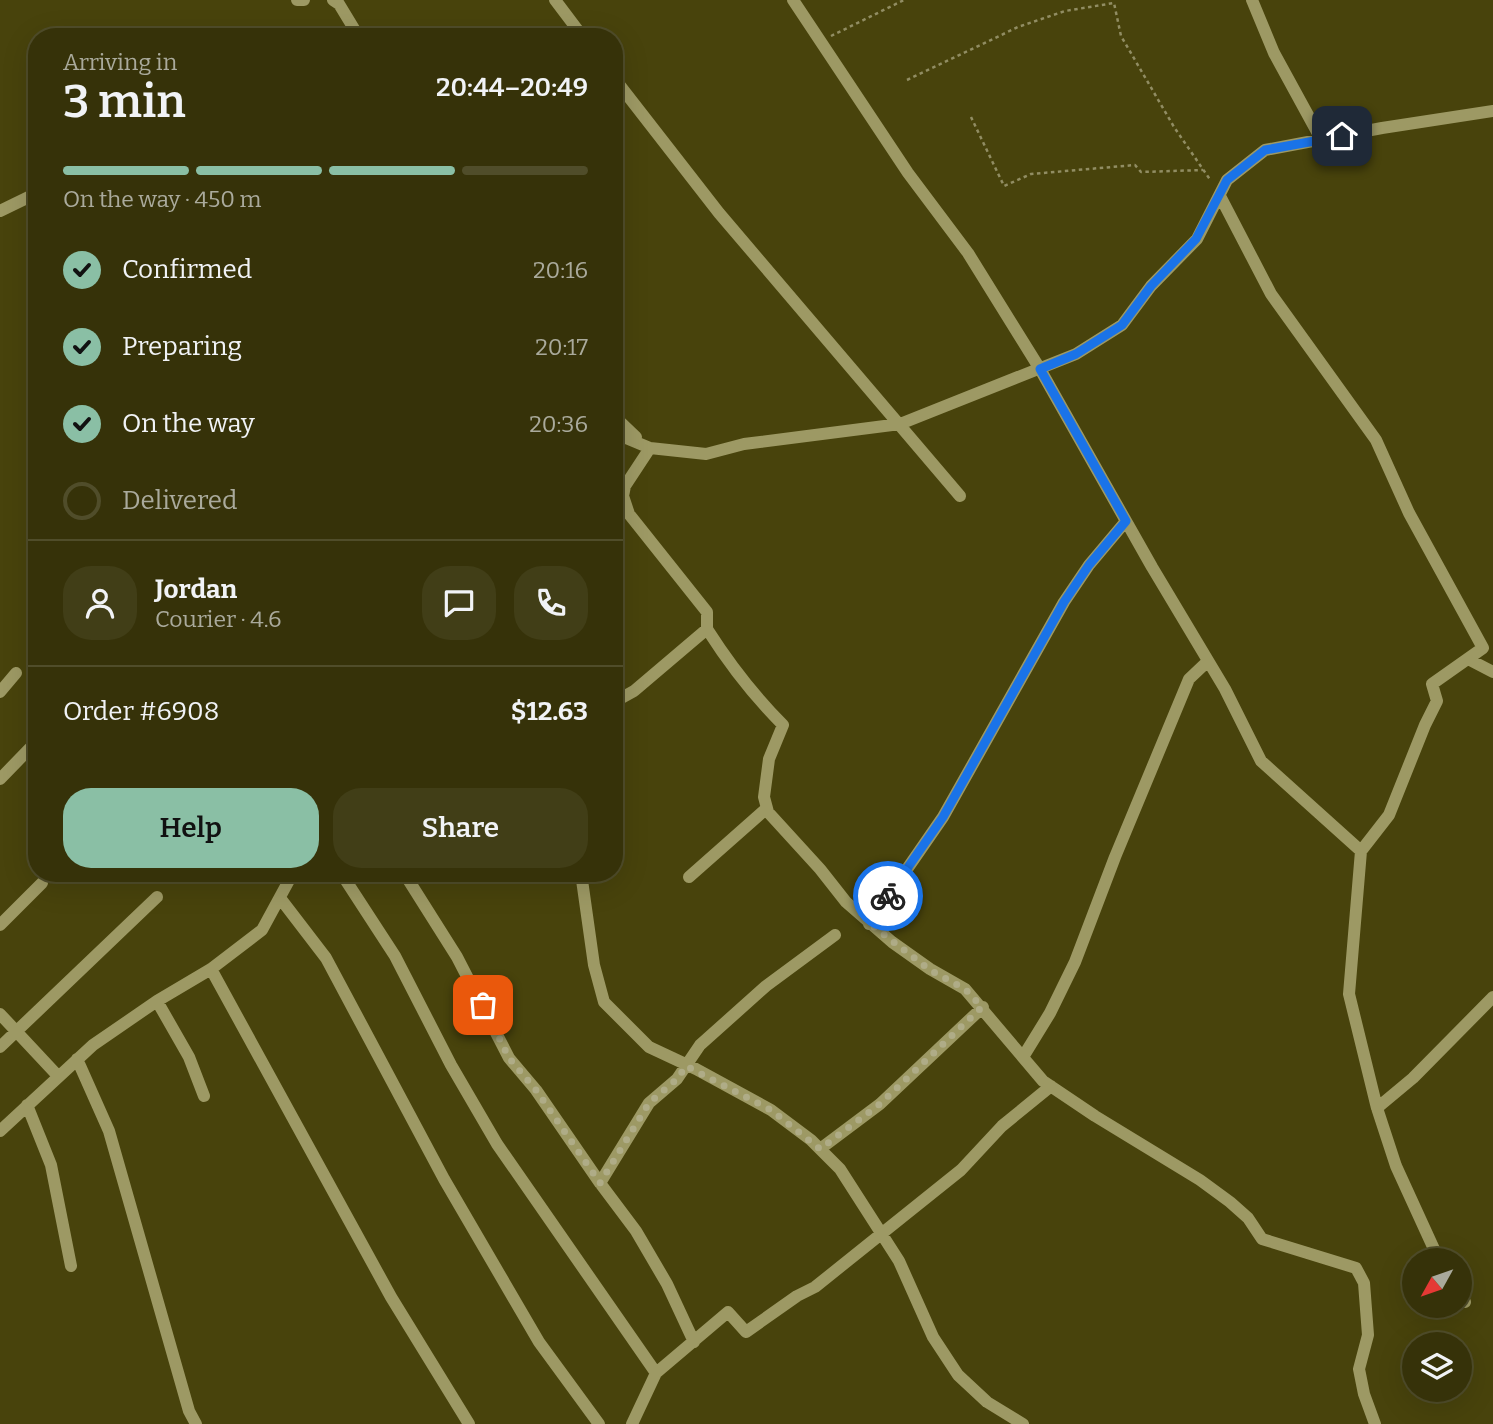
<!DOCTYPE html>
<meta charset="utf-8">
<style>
:root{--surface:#363209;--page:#413e17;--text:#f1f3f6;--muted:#aaaa9c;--line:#504d2a;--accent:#8abfa5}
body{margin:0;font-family:Bitter,serif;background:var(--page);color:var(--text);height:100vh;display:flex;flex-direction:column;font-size:26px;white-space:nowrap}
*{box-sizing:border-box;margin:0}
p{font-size:23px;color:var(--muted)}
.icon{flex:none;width:38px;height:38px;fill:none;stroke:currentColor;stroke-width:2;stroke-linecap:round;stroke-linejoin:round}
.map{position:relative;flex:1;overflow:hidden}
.side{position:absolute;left:28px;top:28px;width:595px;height:854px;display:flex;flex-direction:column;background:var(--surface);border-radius:28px;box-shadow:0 7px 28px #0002,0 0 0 2px var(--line)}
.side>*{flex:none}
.needle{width:46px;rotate:230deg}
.controls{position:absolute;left:1402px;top:1248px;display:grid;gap:14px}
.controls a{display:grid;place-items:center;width:70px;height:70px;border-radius:50%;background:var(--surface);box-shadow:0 7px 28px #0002,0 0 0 2px var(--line);font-size:35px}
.pin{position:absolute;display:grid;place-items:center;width:60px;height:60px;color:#fff;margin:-30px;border-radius:14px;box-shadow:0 4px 10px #0006}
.courier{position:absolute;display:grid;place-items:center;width:70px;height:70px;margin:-35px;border:5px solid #1a73e8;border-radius:50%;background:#fff;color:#222;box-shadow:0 2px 9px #0007}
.headline em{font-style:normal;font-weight:600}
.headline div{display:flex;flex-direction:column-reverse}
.headline{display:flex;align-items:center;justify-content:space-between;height:119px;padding:0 35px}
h1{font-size:46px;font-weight:600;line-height:52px}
.bar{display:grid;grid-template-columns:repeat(4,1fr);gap:10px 7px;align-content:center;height:84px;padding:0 35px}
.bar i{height:9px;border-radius:5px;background:var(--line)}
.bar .on{background:var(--accent)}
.bar p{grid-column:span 4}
.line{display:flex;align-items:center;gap:18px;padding:0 35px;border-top:2px solid var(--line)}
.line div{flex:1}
.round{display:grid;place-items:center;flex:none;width:74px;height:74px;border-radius:28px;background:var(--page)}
ol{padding:0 35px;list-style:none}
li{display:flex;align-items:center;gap:21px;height:77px}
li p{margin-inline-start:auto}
li .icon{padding:7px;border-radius:50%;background:var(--accent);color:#111;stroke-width:4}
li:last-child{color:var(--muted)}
li i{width:38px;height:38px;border:4px solid var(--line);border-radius:50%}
.primary-button{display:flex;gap:14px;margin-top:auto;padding:14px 35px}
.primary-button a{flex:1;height:80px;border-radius:28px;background:var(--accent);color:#111;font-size:28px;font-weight:600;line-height:80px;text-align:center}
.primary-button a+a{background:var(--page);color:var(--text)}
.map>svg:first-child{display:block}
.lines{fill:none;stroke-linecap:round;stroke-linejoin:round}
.path{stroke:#918d63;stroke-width:2.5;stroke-dasharray:3.5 3.5;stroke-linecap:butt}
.minor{stroke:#9d9964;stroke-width:12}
.done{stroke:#afac87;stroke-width:7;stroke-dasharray:0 12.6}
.route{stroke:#1a73e8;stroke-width:9}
</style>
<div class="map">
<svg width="1493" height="1424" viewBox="0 0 1493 1424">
<rect width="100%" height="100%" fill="#48430c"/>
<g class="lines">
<path class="path" d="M831,36L904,0
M907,80L1018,27L1065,11L1114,3L1121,36L1174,127L1211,181
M971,117L1004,186L1031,174L1135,165L1141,172L1203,170"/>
<path class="minor" d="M297,0H304
M333,0L339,4L359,37
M555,0L583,37
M793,0L908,173L968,253L1040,369L1152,567L1225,689L1261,761L1361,851
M1252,0L1274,53L1321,139
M614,78L719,213L960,496
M1220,196L1271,294L1376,440L1409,513L1483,648L1432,684L1437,701L1425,725L1389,815L1361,851L1349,994L1377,1108L1396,1166L1439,1260
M0,211L37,193
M614,416L636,437
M614,433L650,448L706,454L744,444L900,424L1076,354L1122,325L1151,286L1197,239L1227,180L1265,150L1382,128L1493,111
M707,629C730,665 753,695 783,725L769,759L764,797L768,812L820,869L846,902L892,942L930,969L965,989L1043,1081L1095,1116L1200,1180L1230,1202L1248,1218L1262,1239L1356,1268L1364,1283L1368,1335L1359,1369L1364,1394L1375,1424
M1468,659L1493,672
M0,692L16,673
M614,702L634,691L707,629V612L629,514L623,496L625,486L650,448
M0,779L37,741
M341,873L395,956L451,1065L497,1144L656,1373
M404,873L457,957L509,1058L536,1090L600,1183L636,1231L667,1284L694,1342
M581,873L594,965L604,1002L649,1047L696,1069L771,1110L811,1140L840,1169L899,1261L933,1337L958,1375L987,1402L1023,1424
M689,877L767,808
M280,898L326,958L444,1179L539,1342L599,1424
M869,924L943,817L1064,602L1089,565L1126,521
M0,925L42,883
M211,969L391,1297L469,1424
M157,1001L189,1057L204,1096
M0,1014L58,1076
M0,1047L157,897
M1023,1057L1050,1013L1075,962L1115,857L1189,679L1208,661
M77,1059L109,1131L189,1411L196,1424
M27,1105L51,1165L71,1266
M1377,1108L1413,1078L1493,997
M0,1131L93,1045L157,1001L211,969L262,930L293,873
M820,1149L880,1104L983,1007
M600,1183L649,1103L677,1079L700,1045L766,986L835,935
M1460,1293L1465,1302
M632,1424L656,1373L728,1312L746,1332L797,1296L815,1287L961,1170L1002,1126L1051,1086"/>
</g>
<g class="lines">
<path class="done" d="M483,1005L509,1058L536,1090L600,1183L649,1103L677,1079L686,1066L771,1110L820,1149L880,1104L982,1007L965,989L930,970L869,923L888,896"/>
<path class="route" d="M888,896L943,817L1064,602L1089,565L1126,521L1040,369L1076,354L1122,325L1151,286L1196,239L1227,180L1265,150L1342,136"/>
</g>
</svg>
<div class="controls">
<a><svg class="needle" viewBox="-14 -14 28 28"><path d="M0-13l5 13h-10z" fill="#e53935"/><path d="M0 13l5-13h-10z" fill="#aaaa9c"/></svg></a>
<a><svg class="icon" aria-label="layers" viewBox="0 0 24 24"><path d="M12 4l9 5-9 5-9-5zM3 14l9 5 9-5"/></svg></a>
</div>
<div class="pin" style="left:483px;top:1005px;background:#ea580c"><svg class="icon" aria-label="bag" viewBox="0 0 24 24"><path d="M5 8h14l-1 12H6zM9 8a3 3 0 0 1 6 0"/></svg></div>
<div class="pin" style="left:1342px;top:136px;background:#1f2937"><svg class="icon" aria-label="home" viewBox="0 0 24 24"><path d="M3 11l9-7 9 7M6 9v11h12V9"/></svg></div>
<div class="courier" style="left:888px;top:896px"><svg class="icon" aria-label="bike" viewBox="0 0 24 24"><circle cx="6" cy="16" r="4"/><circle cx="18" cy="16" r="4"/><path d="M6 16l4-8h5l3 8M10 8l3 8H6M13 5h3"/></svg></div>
<section class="side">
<div class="headline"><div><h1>3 min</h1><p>Arriving in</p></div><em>20:44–20:49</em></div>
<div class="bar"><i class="on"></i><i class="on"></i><i class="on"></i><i></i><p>On the way · 450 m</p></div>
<ol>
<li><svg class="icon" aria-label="check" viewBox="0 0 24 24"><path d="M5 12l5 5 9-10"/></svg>Confirmed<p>20:16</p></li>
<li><svg class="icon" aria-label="check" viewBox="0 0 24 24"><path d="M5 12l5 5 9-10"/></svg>Preparing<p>20:17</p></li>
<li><svg class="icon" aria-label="check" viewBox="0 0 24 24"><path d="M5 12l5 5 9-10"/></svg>On the way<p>20:36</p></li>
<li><i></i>Delivered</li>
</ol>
<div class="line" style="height:126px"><a class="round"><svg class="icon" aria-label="person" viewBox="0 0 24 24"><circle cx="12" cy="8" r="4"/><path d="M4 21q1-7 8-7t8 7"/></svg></a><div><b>Jordan</b><p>Courier · 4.6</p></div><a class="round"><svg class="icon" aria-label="chat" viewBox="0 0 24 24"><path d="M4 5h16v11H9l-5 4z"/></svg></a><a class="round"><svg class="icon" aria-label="phone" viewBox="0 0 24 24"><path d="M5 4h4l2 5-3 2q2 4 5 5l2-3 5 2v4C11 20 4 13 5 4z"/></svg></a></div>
<div class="line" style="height:91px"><div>Order #6908</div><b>$12.63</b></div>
<div class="primary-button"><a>Help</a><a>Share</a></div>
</section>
</div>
